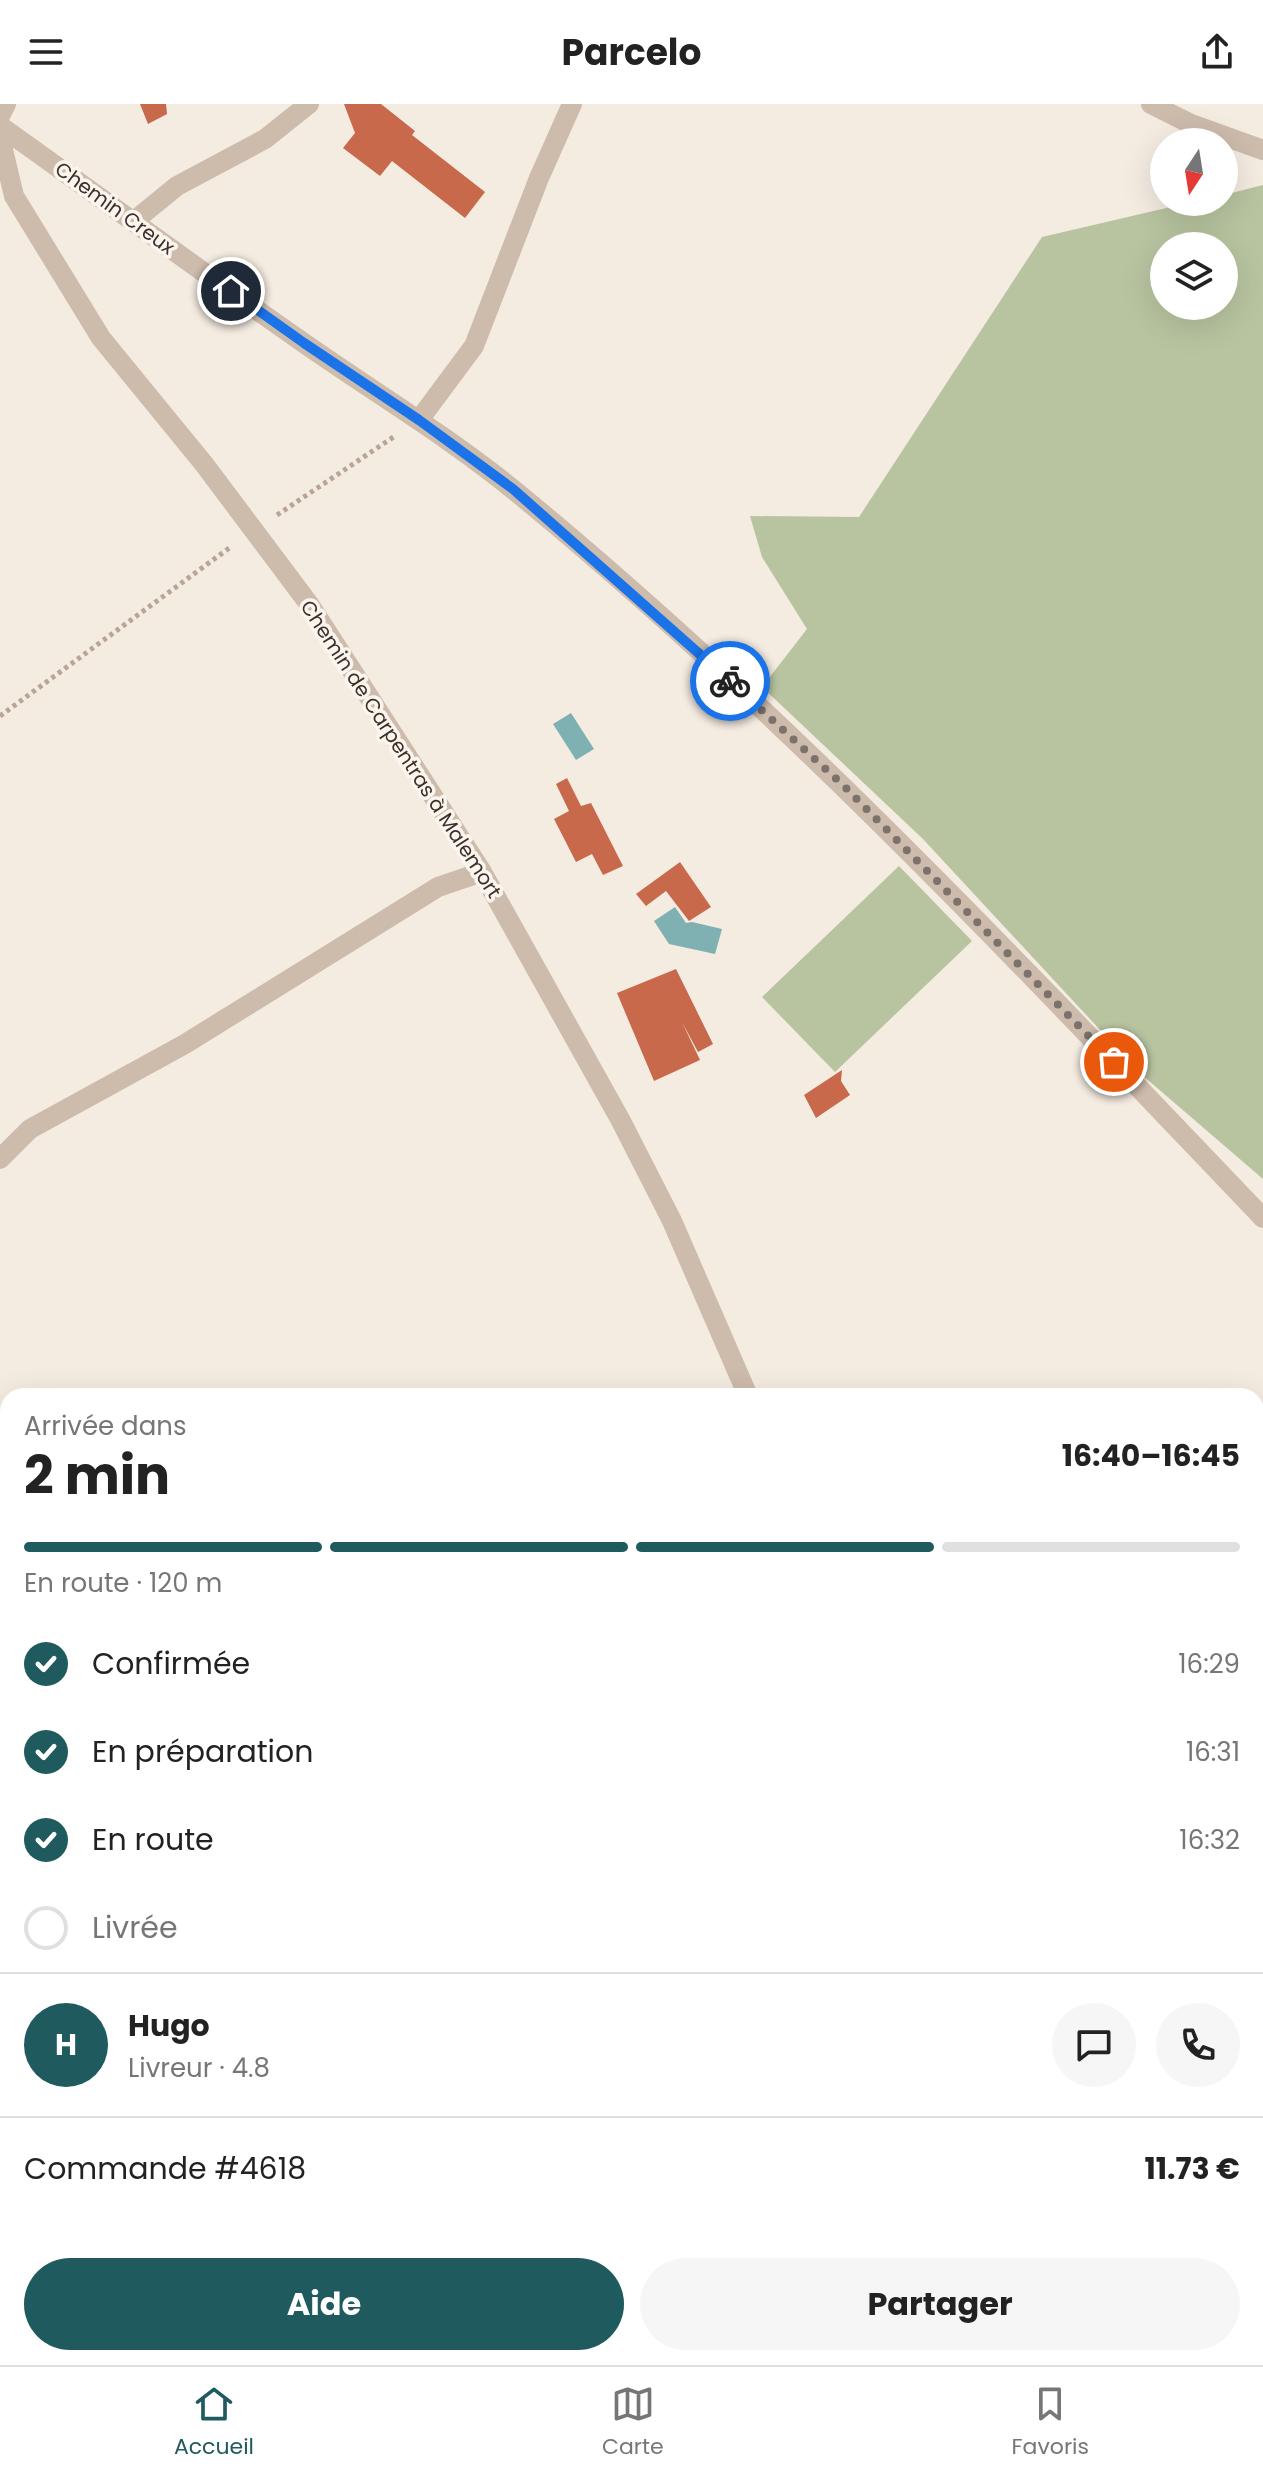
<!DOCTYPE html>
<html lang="fr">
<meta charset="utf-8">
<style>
:root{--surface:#fff;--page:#f6f6f6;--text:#222;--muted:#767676;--line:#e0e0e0;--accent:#1f5a5e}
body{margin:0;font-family:Poppins,sans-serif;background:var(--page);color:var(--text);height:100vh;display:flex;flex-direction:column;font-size:30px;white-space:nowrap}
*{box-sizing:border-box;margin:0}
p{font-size:26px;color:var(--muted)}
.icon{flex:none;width:44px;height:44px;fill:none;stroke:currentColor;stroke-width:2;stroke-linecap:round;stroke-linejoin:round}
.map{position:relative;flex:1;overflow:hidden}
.details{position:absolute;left:0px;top:1284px;width:1264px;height:978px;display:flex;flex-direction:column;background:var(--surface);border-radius:24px 24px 0 0;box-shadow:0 8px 32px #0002}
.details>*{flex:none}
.needle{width:52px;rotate:192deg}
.buttons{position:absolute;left:1150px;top:24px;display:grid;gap:16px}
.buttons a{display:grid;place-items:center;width:88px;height:88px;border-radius:50%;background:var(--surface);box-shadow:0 8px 32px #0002;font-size:40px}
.pin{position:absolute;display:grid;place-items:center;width:68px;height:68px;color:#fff;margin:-34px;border:4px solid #fff;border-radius:50%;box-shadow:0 2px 8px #0007}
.courier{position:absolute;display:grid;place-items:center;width:80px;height:80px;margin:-40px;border:6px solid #1a73e8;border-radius:50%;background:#fff;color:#222;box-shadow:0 2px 10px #0007}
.summary em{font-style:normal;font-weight:700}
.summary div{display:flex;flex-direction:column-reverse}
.summary{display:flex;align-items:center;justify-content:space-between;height:136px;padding:0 24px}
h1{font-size:52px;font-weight:700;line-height:60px}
.bar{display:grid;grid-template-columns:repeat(4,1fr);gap:12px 8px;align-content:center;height:96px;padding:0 24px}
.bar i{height:10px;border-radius:6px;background:var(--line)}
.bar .selected{background:var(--accent)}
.bar p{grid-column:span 4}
.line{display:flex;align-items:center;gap:20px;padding:0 24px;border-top:2px solid var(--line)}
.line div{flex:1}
.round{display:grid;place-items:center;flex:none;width:84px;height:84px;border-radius:42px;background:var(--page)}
ol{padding:0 24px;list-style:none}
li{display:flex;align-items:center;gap:24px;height:88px}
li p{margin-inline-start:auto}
li .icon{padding:8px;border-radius:50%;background:var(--accent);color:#fff;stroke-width:4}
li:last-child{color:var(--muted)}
li i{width:44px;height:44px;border:4px solid var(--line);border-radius:50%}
.primary-button{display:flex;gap:16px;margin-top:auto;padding:16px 24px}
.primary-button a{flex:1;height:92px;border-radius:48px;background:var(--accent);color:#fff;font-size:32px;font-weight:700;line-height:92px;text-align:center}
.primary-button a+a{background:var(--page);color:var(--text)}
header{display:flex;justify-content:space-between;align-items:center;height:104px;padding:0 24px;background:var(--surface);font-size:36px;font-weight:700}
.dock{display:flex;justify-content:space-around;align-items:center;height:112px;border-top:2px solid var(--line);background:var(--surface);font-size:22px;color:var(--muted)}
.dock a{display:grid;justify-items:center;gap:4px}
.dock .selected{color:var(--accent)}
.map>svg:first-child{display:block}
.green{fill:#b8c4a0;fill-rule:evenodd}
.water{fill:#7fb0b2}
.building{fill:#c8694b}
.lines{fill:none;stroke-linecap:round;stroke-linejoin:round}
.path{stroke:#b9a596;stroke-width:5;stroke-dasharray:4 4;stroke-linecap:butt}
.minor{stroke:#cdbbac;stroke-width:20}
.done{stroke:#7c716b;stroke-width:8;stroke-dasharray:0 14.4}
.route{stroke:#1a73e8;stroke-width:10}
.labels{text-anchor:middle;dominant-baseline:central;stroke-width:7;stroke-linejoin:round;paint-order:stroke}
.street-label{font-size:20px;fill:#3b302b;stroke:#fbf5ee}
</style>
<header><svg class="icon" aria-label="menu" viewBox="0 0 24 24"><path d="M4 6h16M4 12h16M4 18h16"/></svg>Parcelo<svg class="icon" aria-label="share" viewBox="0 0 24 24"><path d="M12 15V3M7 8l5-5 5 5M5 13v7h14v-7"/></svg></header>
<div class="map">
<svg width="1263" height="2261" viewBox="0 0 1263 2261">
<rect width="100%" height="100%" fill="#f4ebe1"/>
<path class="green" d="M1263,81V1075L1141,970L923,735L762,583L807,525L762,453L750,412L859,413L1042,133L1192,98H1224V91ZM1164,142H1224V202H1164Z
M899,762L972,837L835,968L762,893Z"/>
<path class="water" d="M571,609L594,645L576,656L553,620Z
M675,803L686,819L692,818L722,825L715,850L669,840L654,817Z"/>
<path class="building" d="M140,0H166L167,10L148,20Z
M344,0H381L415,27L412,31L485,88L465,114L392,57L380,72L343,44L355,29Z
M567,674L581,702L591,699L623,762L603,771L592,750L576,758L554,715L569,707L556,680Z
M680,758L711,803L689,817L666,787L646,802L636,790Z
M676,865L713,940L698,948L682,918L700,956L654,977L617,889Z
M842,966L841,977L850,991L816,1014L804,991Z
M1263,2244V2261H1250L1256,2254Z
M1010,2254H1032L1022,2261H1012L1008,2256Z
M1117,2254H1148L1139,2261H1123Z"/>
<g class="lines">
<path class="path" d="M277,411L395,332
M0,612L232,442
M0,1830L8,1849
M188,2254L191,2261
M803,2261L816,2254"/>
<path class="minor" d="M1151,0L1191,20L1263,46
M0,12L6,0
M0,22C100,93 200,167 301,237C372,287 448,332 515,387C784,607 1023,863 1263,1114
M0,33L14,92L101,234L204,360L309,500L482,768L621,1017L672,1117L748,1292
M134,117L177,82L265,35L309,0
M419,316L474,242L539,74L572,0
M0,1055L30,1025L185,940L438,783L482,768
M1256,2218L1263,2212
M985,2254L987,2261
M1208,2261L1216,2254"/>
</g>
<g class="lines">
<path class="done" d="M730,577L844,682L1114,958"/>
<path class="route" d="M231,187L304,239L419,316L513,385L730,577"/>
</g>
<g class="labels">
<g class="street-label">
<text transform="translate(115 104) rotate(36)">Chemin Creux</text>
<text transform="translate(401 645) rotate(57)">Chemin de Carpentras à Malemort</text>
</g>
</g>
</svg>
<div class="buttons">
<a><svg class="needle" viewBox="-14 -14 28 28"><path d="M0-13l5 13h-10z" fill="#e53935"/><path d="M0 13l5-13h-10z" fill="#767676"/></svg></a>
<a><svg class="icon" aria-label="layers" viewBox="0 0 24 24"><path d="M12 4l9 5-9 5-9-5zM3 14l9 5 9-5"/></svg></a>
</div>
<div class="pin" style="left:1114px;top:958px;background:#ea580c"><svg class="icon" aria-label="bag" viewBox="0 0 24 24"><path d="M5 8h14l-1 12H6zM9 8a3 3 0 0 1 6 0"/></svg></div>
<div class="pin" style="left:231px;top:187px;background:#1f2937"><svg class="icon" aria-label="home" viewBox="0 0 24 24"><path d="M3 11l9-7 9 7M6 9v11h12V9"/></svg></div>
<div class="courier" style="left:730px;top:577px"><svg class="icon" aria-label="bike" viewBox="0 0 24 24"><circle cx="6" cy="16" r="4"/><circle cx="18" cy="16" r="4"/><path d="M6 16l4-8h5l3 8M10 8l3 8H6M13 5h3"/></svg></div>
<section class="details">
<div class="summary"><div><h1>2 min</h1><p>Arrivée dans</p></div><em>16:40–16:45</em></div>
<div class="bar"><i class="selected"></i><i class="selected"></i><i class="selected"></i><i></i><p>En route · 120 m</p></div>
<ol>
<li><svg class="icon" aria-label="check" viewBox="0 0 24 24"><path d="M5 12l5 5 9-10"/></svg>Confirmée<p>16:29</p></li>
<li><svg class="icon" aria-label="check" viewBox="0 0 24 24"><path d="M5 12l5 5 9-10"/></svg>En préparation<p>16:31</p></li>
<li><svg class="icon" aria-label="check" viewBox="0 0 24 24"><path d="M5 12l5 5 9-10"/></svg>En route<p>16:32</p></li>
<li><i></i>Livrée</li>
</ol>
<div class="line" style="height:144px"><b class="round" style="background:var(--accent);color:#fff">H</b><div><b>Hugo</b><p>Livreur · 4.8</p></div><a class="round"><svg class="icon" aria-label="chat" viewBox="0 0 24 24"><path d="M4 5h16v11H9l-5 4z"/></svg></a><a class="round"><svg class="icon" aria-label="phone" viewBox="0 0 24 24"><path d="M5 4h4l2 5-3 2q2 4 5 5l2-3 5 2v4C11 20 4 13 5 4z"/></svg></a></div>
<div class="line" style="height:104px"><div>Commande #4618</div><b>11.73 €</b></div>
<div class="primary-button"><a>Aide</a><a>Partager</a></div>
</section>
</div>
<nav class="dock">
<a class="selected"><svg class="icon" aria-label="home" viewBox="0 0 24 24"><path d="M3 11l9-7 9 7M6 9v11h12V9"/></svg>Accueil</a>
<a><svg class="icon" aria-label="map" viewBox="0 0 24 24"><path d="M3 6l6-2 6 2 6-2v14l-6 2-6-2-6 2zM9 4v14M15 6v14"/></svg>Carte</a>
<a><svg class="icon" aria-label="saved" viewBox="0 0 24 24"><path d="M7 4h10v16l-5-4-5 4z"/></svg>Favoris</a>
</nav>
